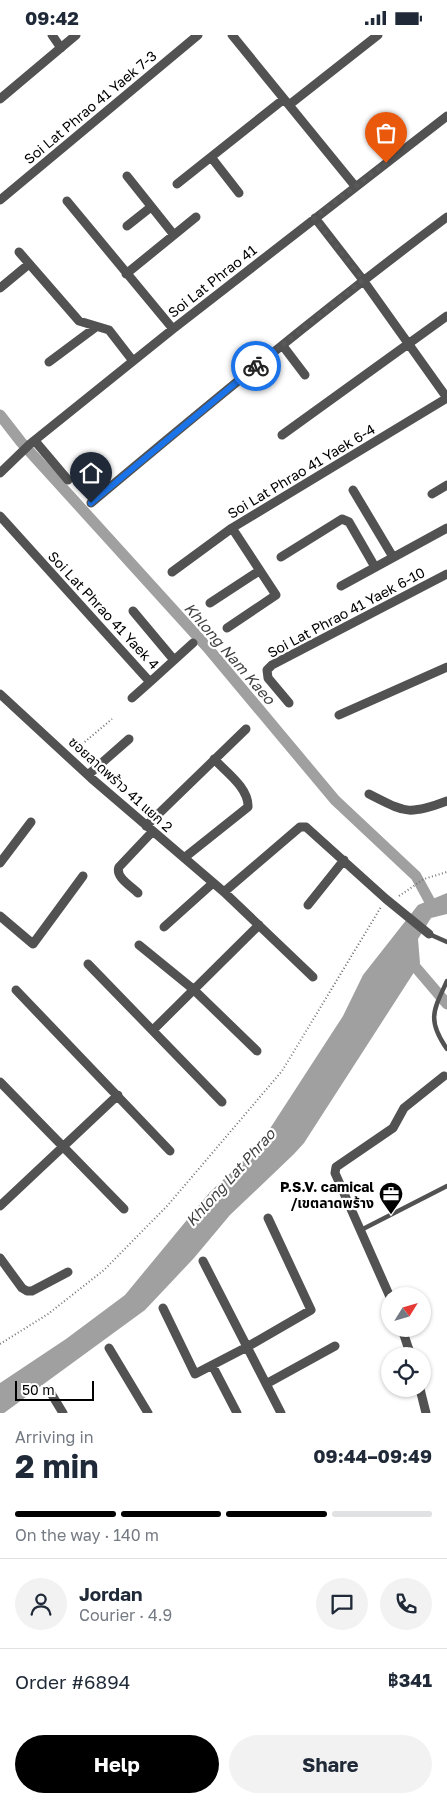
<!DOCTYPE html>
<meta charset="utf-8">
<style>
:root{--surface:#fff;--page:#f2f2f3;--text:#1f2937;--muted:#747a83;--line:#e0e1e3;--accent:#000}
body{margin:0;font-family:"Golos Text","Noto Sans Thai",sans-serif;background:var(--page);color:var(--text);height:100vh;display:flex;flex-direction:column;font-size:19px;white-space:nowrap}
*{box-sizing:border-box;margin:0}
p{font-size:16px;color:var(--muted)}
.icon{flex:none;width:28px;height:28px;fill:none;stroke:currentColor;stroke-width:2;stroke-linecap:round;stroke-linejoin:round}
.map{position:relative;height:1378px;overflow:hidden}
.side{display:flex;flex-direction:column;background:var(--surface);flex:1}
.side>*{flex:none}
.needle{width:32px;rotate:53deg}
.controls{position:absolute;left:381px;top:1252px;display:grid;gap:10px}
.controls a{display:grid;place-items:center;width:50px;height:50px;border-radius:50%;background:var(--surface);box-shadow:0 1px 4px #0004;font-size:25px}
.scale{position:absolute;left:15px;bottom:12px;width:79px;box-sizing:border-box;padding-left:5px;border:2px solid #000;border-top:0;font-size:14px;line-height:18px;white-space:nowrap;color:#000;-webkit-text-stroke:4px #fff;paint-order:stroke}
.pin{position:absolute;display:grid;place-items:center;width:42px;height:42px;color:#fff;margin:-51px -21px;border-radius:50% 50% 50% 0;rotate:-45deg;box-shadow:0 0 5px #0007}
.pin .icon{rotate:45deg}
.courier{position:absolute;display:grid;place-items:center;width:50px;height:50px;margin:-25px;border:4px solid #1a73e8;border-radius:50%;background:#fff;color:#222;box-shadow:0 1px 6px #0007}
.headline em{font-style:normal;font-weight:700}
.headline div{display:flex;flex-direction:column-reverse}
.headline{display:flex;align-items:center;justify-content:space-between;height:85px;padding:0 15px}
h1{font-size:32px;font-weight:700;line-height:38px}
.bar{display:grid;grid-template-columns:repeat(4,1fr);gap:8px 5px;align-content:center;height:60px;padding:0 15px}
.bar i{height:6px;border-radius:4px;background:var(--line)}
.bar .on{background:var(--accent)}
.bar p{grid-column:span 4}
.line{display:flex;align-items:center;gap:12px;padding:0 15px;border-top:1px solid var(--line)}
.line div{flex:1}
.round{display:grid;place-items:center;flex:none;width:52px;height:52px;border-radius:26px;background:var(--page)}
.cta{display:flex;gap:10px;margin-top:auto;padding:10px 15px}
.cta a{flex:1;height:58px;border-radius:30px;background:var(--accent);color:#fff;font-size:20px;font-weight:700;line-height:58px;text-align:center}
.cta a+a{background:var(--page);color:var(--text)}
.status{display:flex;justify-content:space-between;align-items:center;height:35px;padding:0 25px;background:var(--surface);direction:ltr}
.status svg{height:14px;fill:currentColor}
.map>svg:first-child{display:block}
.water{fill:#a0a0a0}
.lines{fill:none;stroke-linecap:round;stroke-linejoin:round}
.canal{stroke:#a0a0a0;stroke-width:11}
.path{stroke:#747474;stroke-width:2;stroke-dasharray:1 2.5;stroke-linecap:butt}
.lane{stroke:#525252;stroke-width:4.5}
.street{stroke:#525252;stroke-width:9}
.done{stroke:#595959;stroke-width:5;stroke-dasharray:0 9}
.route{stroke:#1a73e8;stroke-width:6}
.labels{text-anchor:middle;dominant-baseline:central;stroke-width:4.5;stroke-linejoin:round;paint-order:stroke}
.street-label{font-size:14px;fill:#000;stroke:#fff}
.poi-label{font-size:14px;font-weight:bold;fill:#000;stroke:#fff;text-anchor:end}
.water-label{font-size:15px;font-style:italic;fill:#414141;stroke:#fff}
</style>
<div class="status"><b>09:42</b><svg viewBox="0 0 49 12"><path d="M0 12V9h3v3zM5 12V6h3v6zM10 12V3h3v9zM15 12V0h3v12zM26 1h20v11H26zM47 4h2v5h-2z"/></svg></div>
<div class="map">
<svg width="447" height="1378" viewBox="0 0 447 1378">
<rect width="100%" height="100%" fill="#fff"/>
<path class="water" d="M447,858V879L431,883L418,904L420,928L304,1108L294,1119L230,1180L194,1223L145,1275L4,1378H0V1348L66,1304L125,1260L210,1157L258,1112L343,981L363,940L418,870Z"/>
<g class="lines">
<path class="canal" d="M0,380L21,407L207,612L335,765L416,841L435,876
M406,921L447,969"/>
<path class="path" d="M74,716L112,684
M399,861L424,844L447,837
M0,1309L48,1279L104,1235L168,1170L282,1036L381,872"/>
<path class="lane" d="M429,899L447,907
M447,946C433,976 427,985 447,1014
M361,1195L447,1151"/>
<path class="street" d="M52,0L61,13
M232,0L355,151
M0,64L76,0
M289,70L378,0
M211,122L239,158
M127,141L174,200
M177,149L284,64
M0,165L198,0
M67,166L173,294
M315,183L363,245L447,363
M127,191L151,172
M19,217L79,286L109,295L133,326
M126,239L196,182
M0,253L29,229
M283,311L305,340
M49,327L96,292
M282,400L447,281
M35,406L68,445
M0,438L30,409L173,294L447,81
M353,455L393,522
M432,459L447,450
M91,468C208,370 325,273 447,182
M0,481L150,647L193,608
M281,522L342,484L349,487L375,532
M172,537L232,493L447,363
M341,551L447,493
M210,568L259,536
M133,576L174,625
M227,593L276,560L232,493
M0,659L91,743L224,857L313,942
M132,663L150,647
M289,668L268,643L267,635L272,630L447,539
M339,680L447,632
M88,740L129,704
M369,759C405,777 407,781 447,766
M146,791L246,694
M184,823L248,772C249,753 226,737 214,724
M0,828L31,787
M224,857L300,792H306L386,864L429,899
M138,858C131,851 115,842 119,832L153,796
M308,870L344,825
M0,881L33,909L83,841
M164,892L213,848
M139,910L193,954L257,1016
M88,929L222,1067
M16,955L170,1116
M153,995L259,890
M0,1047L124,1174
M0,1171L118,1060
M0,1223L22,1253L27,1256H32L68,1237
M203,1226L281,1378
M390,1262L335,1138L336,1132L393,1093L404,1073L444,1041
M163,1273L195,1339L247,1312L311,1275L268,1183
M402,1294L411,1321
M109,1313L148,1378
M212,1330L237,1378
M266,1349L335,1311
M420,1354L426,1378
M49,1355L63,1378"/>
</g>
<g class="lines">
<path class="done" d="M256,331L363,245L314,183L386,128"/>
<path class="route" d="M91,468L256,331"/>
</g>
<defs>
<symbol id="office-pin" viewBox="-11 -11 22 30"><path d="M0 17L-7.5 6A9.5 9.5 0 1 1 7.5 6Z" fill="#000" stroke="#fff"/><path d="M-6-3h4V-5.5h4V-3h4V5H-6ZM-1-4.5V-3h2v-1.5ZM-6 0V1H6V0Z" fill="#fff"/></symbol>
</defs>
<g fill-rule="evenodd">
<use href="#office-pin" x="377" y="1145" width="28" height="38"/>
</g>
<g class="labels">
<g class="street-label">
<text transform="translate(90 72) rotate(-40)">Soi Lat Phrao 41 Yaek 7-3</text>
<text transform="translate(212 246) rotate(-38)">Soi Lat Phrao 41</text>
<text transform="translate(301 436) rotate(-31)">Soi Lat Phrao 41 Yaek 6-4</text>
<text transform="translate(104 575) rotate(47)">Soi Lat Phrao 41 Yaek 4</text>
<text transform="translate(346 577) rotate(-28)">Soi Lat Phrao 41 Yaek 6-10</text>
<text transform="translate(121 749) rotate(42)">ซอยลาดพร้าว 41 แยก 2</text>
</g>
<g class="poi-label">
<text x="374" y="1151">P.S.V. camical<tspan x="374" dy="16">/เขตลาดพร้าง</tspan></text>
</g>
<g class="water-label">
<text transform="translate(230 618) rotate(49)">Khlong Nam Kaeo</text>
<text transform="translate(230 1142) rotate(-48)">Khlong Lat Phrao</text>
</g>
</g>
</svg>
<div class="controls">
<a><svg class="needle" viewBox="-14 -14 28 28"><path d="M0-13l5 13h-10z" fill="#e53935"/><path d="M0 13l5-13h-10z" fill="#747a83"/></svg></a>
<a><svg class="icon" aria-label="locate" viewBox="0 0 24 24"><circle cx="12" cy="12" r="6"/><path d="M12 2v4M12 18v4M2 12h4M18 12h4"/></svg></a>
</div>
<div class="scale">50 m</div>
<div class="pin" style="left:386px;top:128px;background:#ea580c"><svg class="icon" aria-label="bag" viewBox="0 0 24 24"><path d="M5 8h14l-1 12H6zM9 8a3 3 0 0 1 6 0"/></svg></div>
<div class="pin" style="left:91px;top:468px;background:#1f2937"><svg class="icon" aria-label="home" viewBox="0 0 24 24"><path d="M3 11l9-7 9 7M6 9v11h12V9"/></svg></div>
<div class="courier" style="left:256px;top:331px"><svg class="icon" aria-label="bike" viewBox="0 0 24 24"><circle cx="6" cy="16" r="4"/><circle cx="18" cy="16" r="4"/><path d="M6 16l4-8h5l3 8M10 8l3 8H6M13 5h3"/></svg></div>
</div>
<section class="side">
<div class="headline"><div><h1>2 min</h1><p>Arriving in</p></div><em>09:44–09:49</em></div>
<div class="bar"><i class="on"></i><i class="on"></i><i class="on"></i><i></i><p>On the way · 140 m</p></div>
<div class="line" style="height:90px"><a class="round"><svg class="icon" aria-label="person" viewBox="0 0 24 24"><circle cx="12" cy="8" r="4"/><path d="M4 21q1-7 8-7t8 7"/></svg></a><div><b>Jordan</b><p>Courier · 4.9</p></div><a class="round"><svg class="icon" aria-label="chat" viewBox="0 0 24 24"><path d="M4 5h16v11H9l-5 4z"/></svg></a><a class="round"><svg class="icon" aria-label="phone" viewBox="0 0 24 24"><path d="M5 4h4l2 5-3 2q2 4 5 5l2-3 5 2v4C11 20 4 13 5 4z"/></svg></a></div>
<div class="line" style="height:65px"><div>Order #6894</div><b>฿341</b></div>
<div class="cta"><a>Help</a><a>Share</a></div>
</section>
